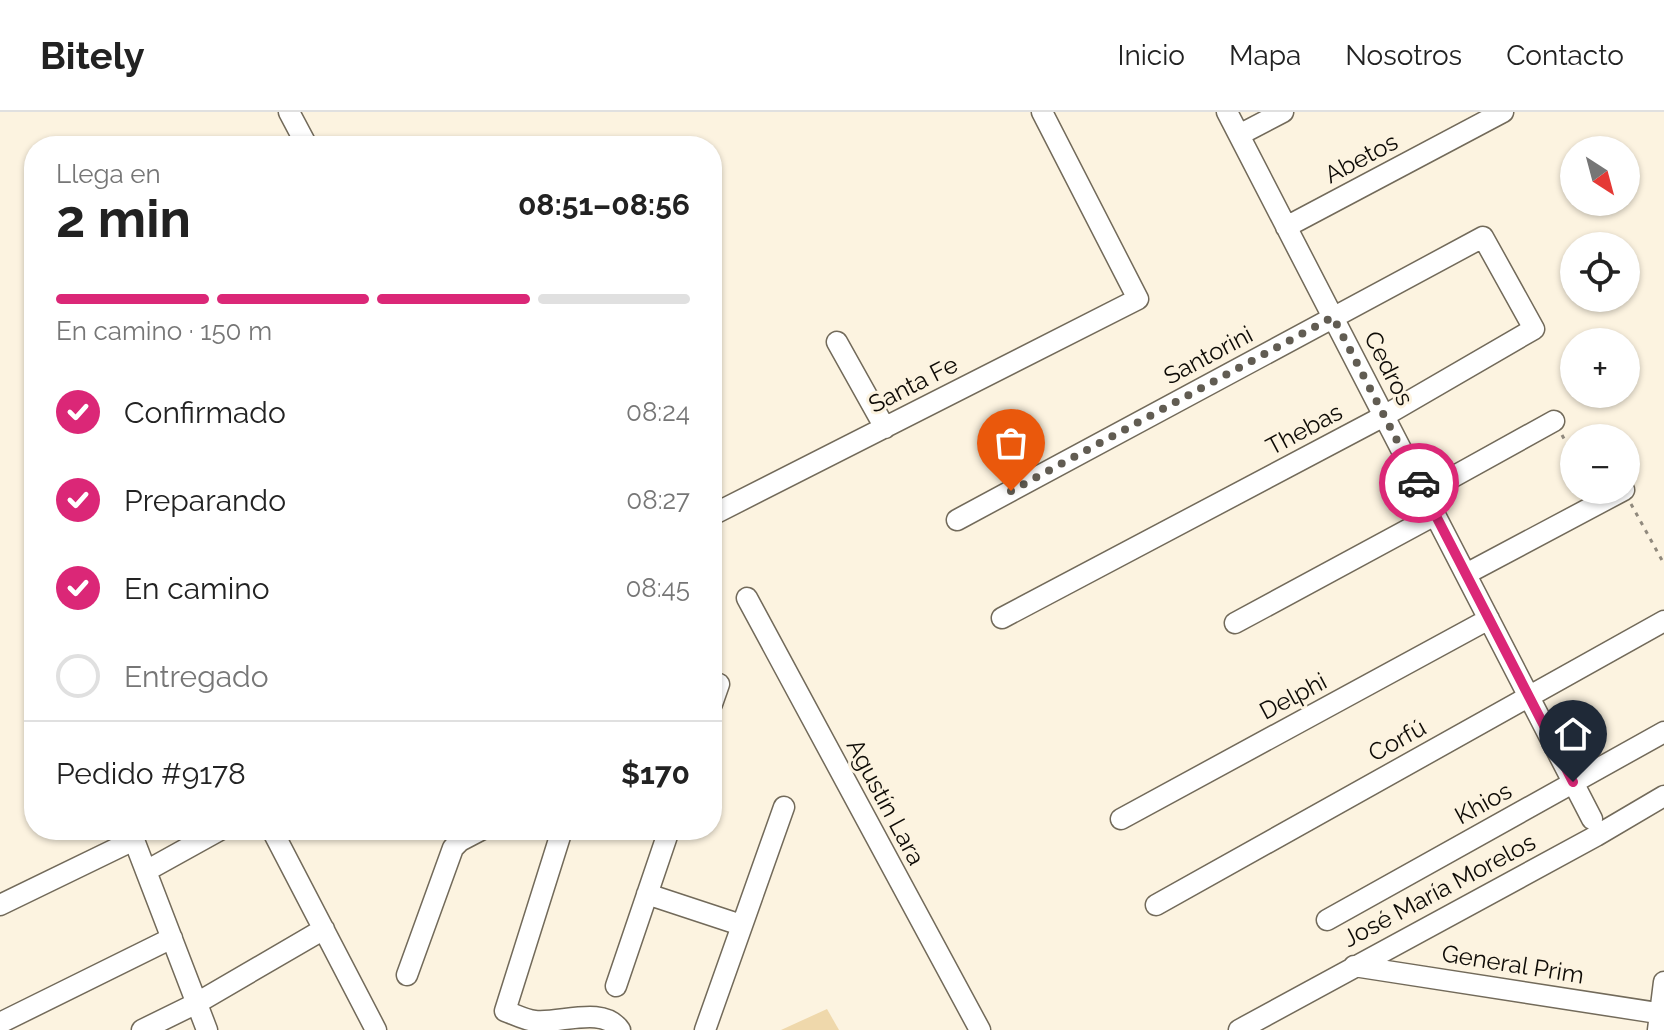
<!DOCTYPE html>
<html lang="es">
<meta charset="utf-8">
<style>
:root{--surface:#fff;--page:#f6f6f6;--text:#222;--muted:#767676;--line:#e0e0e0;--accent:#db2777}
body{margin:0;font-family:Raleway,sans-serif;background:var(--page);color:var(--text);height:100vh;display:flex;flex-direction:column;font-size:30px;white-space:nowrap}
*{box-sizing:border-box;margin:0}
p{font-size:26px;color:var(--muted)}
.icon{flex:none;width:44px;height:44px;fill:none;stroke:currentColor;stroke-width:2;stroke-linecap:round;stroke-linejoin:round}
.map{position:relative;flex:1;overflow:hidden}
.sheet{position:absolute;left:24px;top:24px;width:698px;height:704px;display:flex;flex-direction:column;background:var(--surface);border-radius:32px;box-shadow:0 2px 6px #0004}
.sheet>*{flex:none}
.needle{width:52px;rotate:144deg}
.tools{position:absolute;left:1560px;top:24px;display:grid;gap:16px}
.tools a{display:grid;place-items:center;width:80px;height:80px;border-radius:50%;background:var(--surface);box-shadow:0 2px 6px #0004;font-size:40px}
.pin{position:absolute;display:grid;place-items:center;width:68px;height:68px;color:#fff;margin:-82px -34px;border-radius:50% 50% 50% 0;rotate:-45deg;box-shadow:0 0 8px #0007}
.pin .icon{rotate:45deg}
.courier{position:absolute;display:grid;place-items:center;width:80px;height:80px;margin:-40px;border:6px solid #db2777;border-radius:50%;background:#fff;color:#222;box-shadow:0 2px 10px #0007}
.head em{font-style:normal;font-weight:700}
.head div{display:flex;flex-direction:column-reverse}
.head{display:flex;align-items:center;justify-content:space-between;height:136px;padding:0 32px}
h1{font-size:52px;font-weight:700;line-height:60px}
.bar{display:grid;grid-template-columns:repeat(4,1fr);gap:12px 8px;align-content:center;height:96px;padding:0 32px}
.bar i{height:10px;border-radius:6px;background:var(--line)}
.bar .on{background:var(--accent)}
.bar p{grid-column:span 4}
.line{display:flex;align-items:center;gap:20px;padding:0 32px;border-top:2px solid var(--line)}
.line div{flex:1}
ol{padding:0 32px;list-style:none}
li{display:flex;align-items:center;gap:24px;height:88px}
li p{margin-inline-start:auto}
li .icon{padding:8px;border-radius:50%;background:var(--accent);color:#fff;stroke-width:4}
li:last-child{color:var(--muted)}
li i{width:44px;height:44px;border:4px solid var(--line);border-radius:50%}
header{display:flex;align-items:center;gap:48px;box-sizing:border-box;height:112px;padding:0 40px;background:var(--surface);border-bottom:2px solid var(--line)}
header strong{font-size:38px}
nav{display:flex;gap:44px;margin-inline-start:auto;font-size:28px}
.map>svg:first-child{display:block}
.green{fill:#efd8ab}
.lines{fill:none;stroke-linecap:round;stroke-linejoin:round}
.minor-casing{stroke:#726a5a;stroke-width:23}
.path{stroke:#90897d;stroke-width:3;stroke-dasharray:4 6;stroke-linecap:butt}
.minor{stroke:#fff;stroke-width:20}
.done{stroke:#615c52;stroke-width:8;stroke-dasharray:0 14.4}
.route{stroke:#db2777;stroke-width:10}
.labels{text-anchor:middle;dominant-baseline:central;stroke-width:6;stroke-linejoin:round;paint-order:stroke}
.street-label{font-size:24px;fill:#0e0b06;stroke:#fcf3e0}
</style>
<header>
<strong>Bitely</strong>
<nav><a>Inicio</a><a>Mapa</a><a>Nosotros</a><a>Contacto</a></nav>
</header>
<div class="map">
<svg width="1664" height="918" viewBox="0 0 1664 918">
<rect width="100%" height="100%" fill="#fcf3e0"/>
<path class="green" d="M827,897L839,918H781Z"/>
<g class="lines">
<defs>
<path id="minor" d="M289,0L307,34
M1227,0L1592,707
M1239,23L1283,0
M1286,115L1503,0
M837,230L885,316
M1424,381L1554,309
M712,403L1138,187L1042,0
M957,408L1483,125L1534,217L1384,304L1002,506
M1466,462L1624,378
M747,486L980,918
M1235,511L1435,403
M712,592L719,572
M1121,707L1489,507
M272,718L376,918
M562,718L505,899C514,902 525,908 535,909C560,912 603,893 620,918
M146,759L220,718
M647,782L741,813
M0,793L134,728L207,918
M1156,793L1664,509
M1327,808L1664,620
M1354,854L1664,902
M407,863L453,736L460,729L481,718
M616,874L669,718
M0,911L172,826
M142,918L197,891L324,817
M705,918L784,695
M1239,918L1596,724L1664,684
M1658,918L1664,870"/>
</defs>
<use href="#minor" class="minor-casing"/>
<path class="path" d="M1562,323L1574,345
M1631,392L1664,452"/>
<use href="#minor" class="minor"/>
</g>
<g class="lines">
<path class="done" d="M1011,379L1333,205L1419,371"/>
<path class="route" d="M1419,371L1573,670"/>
</g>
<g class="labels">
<g class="street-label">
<text transform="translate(1361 46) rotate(-28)">Abetos</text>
<text transform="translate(1208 243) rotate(-28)">Santorini</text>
<text transform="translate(1389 256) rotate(63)">Cedros</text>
<text transform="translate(913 272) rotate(-27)">Santa Fe</text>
<text transform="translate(1304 317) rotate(-28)">Thebas</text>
<text transform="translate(1293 584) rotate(-28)">Delphi</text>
<text transform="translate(1397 628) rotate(-29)">Corfú</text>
<text transform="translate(886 690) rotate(62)">Agustín Lara</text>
<text transform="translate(1483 691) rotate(-29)">Khios</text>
<text transform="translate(1439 778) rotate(-28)">José María Morelos</text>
<text transform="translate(1513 852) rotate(9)">General Prim</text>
</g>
</g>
</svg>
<div class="tools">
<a><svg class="needle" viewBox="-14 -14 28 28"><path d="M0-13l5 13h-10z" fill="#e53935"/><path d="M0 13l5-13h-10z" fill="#767676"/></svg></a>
<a><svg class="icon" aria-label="locate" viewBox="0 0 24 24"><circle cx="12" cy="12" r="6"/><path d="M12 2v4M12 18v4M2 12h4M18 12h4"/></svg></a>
<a>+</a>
<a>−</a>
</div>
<div class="pin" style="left:1011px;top:379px;background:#ea580c"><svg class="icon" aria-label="bag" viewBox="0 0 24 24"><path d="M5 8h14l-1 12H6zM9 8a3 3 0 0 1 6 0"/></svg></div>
<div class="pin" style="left:1573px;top:670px;background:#1f2937"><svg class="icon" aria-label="home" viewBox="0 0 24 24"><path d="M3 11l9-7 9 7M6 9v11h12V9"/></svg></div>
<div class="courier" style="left:1419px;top:371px"><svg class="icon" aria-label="car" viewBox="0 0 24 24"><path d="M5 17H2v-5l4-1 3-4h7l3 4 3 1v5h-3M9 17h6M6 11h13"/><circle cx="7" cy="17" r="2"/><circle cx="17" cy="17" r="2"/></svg></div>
<section class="sheet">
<div class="head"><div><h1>2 min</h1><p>Llega en</p></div><em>08:51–08:56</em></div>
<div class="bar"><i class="on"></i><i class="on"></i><i class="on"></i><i></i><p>En camino · 150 m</p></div>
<ol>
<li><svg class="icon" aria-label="check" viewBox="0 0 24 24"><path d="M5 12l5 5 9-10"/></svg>Confirmado<p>08:24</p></li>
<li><svg class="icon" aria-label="check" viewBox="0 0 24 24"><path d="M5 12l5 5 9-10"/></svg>Preparando<p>08:27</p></li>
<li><svg class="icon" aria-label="check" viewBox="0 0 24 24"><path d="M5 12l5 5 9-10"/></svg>En camino<p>08:45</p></li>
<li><i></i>Entregado</li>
</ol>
<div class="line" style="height:104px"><div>Pedido #9178</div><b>$170</b></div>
</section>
</div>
